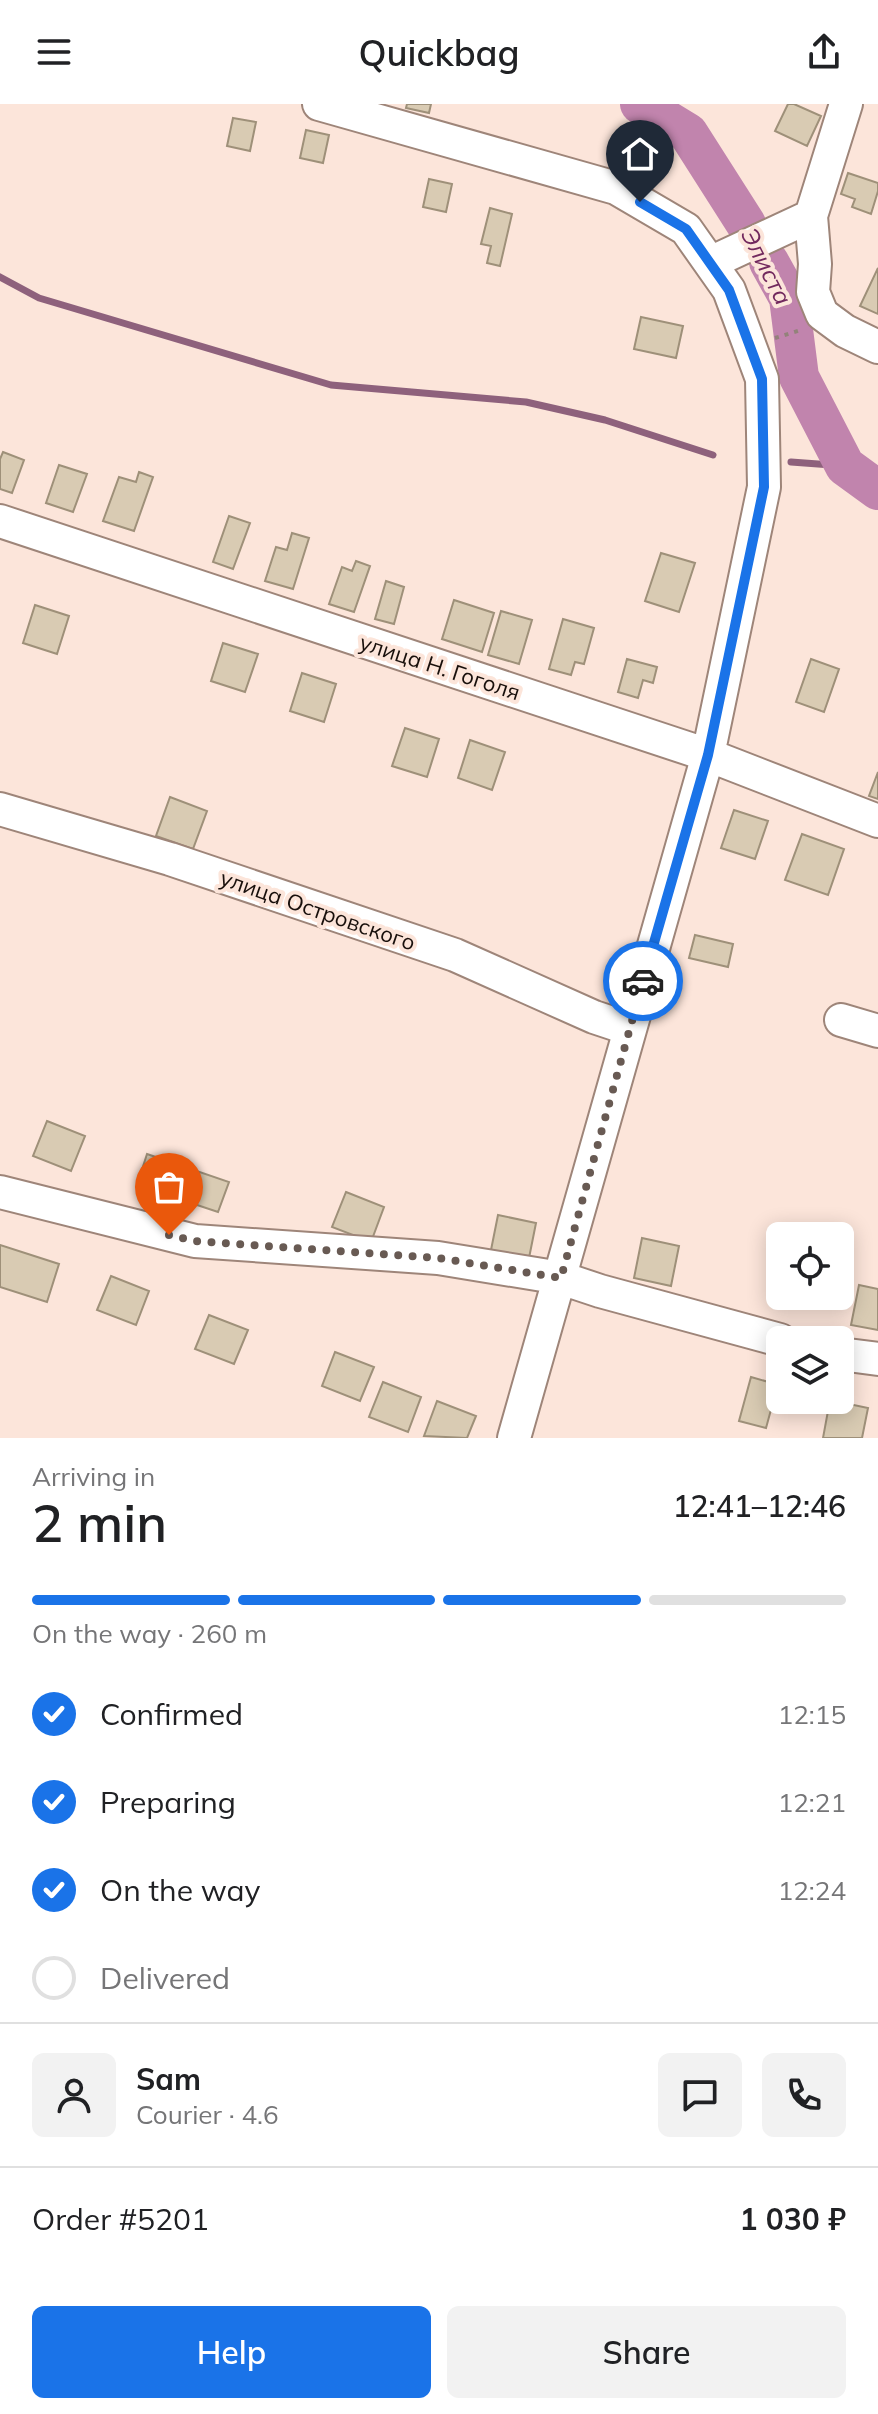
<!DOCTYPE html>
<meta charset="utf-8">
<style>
:root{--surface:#fff;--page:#f2f2f2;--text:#202124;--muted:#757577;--line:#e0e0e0;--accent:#1a73e8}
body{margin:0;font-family:Mulish,sans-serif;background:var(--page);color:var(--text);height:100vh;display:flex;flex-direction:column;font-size:30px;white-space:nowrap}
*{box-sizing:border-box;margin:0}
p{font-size:26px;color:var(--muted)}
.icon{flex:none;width:44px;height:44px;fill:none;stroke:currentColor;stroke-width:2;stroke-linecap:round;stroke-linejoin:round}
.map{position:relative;height:1334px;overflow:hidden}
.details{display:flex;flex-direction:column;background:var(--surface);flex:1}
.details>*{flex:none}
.fabs{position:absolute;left:766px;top:1118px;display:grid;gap:16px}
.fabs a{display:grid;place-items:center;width:88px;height:88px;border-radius:12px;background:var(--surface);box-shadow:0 4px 20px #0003;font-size:40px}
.pin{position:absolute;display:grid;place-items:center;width:68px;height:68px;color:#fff;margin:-82px -34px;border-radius:50% 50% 50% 0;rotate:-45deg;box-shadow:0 0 8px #0007}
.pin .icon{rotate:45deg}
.courier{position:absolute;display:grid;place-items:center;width:80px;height:80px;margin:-40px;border:6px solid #1a73e8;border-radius:50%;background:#fff;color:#222;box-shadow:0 2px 10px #0007}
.overview em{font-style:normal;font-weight:600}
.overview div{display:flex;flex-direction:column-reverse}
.overview{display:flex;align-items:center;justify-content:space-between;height:136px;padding:0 32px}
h1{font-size:52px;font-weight:600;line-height:60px}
.bar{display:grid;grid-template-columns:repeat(4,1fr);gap:12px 8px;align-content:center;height:96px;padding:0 32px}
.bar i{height:10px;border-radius:6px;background:var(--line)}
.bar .on{background:var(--accent)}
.bar p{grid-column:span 4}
.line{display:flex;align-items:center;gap:20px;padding:0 32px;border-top:2px solid var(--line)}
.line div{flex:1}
.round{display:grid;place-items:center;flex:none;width:84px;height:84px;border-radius:12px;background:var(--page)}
ol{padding:0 32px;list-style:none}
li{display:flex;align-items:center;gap:24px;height:88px}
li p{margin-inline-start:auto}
li .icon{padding:8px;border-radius:50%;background:var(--accent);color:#fff;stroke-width:4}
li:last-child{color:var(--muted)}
li i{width:44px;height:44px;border:4px solid var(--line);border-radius:50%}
.cta{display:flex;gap:16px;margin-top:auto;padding:16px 32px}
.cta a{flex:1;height:92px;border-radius:12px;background:var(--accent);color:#fff;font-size:32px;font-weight:600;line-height:92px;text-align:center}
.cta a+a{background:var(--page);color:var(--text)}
header{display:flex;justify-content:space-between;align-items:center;height:104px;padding:0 32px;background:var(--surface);font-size:36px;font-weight:600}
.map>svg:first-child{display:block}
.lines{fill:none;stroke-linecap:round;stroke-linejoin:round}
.stream{stroke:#8e617c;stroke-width:7}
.river{stroke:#c184ad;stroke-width:40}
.building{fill:#d9cbb3;stroke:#9e9079;stroke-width:2}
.minor-casing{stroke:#9e8579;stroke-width:36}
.path{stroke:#93827a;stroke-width:4;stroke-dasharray:4 6;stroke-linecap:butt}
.minor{stroke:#fff;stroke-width:32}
.done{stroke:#685a53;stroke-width:8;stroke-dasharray:0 14.4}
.route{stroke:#1a73e8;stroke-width:10}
.labels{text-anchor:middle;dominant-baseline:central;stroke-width:8;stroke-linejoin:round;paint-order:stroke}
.street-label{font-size:22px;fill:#180f0b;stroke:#fce5da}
.water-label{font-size:24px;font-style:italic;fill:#72295e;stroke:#fce5da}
</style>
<header><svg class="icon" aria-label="menu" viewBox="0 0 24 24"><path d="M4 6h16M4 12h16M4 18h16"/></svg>Quickbag<svg class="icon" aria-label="share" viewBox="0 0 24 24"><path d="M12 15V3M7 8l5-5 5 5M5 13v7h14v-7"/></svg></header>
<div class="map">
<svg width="878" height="1334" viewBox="0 0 878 1334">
<rect width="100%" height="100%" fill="#fce5da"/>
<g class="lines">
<path class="stream" d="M761,146L769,158
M0,173L39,194L331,281L526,298L605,316L713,351
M791,358L845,362"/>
<path class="river" d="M640,0L688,29L746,120
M769,158L789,194L799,273L845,362L878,386"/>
</g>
<path class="building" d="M407,0H431L429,9L406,4Z
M788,0H794L821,12L807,42L775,27Z
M233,14L256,18L250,47L227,42Z
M306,26L329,31L323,59L300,54Z
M848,69L878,79V87L871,110L852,103L855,95L841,90Z
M429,75L452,80L446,108L423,103Z
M490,104L512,110L500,162L487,159L491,142L481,140Z
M878,164V210L860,202Z
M641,213L683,222L676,254L634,245Z
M3,348L24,356L12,389L0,385V355Z
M59,361L87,370L73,408L46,399Z
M139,368L153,373L134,427L103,417L119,373L136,378Z
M229,412L250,419L233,465L213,458Z
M292,429L309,434L293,485L265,477L276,443L287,446Z
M661,449L695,459L679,508L645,497Z
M356,457L370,462L354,508L329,500L342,463L352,467Z
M386,477L404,483L394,520L375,515Z
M454,496L494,509L482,548L442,535Z
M35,501L69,512L57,550L23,539Z
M501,507L532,516L519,560L488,551Z
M563,515L594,524L584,560L575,558L571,571L549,565Z
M223,539L258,550L245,588L211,577Z
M627,555L657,563L653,579L643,576L638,594L618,588Z
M811,555L839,565L824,608L796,598Z
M302,569L336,580L324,618L290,607Z
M405,624L439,635L427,673L392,662Z
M470,636L505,648L492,686L458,674Z
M878,668V695L869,692Z
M170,693L207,707L193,745L156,732Z
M734,706L768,717L755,755L721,744Z
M802,730L844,745L828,791L785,776Z
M695,831L733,840L728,863L689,854Z
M47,1017L85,1032L71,1067L33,1052Z
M147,1050L229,1078L218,1108L137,1081Z
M346,1088L384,1103L371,1138L332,1123Z
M498,1111L536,1119L528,1159L490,1151Z
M642,1134L679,1142L671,1182L634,1174Z
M0,1141L59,1160L47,1198L0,1183Z
M111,1172L149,1187L136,1221L97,1206Z
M859,1181L878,1185V1226L851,1221Z
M209,1211L248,1226L234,1260L195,1245Z
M335,1248L374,1263L360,1297L322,1282Z
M751,1273L772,1279L769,1289L775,1291L766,1324L739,1317Z
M383,1278L421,1293L408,1328L369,1313Z
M830,1296L868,1304L862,1334H823Z
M437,1297L476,1312L467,1334L424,1332Z"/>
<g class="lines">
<defs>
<path id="minor" d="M319,0L616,84L686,125L729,186L762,275L764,383L708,651L514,1334
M846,0L811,112L815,160L813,188L822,210L845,227L878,243
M710,159L811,112
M0,417L708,651L878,717
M0,705L170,755L455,851L594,913L630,925
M841,916L878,927
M0,1088L195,1137L438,1154L561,1174L600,1187L780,1236
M840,1250L878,1255"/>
</defs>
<use href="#minor" class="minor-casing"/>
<path class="path" d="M775,234L801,226"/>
<use href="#minor" class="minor"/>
</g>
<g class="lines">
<path class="done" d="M169,1131L195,1137L438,1154L561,1174L643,877"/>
<path class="route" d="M640,98L686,125L729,186L762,275L764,383L708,651L643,877"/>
</g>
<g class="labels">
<g class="street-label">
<text transform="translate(440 563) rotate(18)">улица Н. Гоголя</text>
<text transform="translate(318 806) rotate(19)">улица Островского</text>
</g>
<g class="water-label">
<text transform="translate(767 162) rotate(63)">Элиста</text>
</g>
</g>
</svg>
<div class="fabs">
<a><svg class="icon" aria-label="locate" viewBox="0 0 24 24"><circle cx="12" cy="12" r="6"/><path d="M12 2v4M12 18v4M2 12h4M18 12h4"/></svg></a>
<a><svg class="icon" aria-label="layers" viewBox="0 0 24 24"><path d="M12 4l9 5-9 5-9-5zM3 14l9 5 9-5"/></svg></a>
</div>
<div class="pin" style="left:169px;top:1131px;background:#ea580c"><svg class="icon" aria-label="bag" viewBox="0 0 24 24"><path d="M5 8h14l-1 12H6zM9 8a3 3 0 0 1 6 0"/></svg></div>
<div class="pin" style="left:640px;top:98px;background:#1f2937"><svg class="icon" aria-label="home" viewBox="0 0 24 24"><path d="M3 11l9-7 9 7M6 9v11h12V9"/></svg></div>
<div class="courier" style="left:643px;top:877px"><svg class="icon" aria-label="car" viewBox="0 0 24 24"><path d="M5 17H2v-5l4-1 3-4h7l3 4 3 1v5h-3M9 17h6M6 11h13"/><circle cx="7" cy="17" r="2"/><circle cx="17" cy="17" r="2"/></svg></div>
</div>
<section class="details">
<div class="overview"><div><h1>2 min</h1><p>Arriving in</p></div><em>12:41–12:46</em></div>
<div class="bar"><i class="on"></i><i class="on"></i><i class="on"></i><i></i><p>On the way · 260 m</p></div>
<ol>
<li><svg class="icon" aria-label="check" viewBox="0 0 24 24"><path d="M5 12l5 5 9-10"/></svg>Confirmed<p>12:15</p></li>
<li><svg class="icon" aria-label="check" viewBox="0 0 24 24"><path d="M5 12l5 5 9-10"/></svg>Preparing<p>12:21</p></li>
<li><svg class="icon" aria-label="check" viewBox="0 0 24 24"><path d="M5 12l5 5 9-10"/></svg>On the way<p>12:24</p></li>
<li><i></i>Delivered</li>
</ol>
<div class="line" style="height:144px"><a class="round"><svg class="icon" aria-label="person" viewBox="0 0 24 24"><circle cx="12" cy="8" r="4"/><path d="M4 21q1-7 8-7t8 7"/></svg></a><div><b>Sam</b><p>Courier · 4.6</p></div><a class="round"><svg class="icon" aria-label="chat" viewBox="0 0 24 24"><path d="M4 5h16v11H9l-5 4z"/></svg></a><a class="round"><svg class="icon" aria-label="phone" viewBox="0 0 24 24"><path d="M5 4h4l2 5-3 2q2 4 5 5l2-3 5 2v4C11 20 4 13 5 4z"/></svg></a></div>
<div class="line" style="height:104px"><div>Order #5201</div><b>1 030 ₽</b></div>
<div class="cta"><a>Help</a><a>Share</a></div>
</section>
